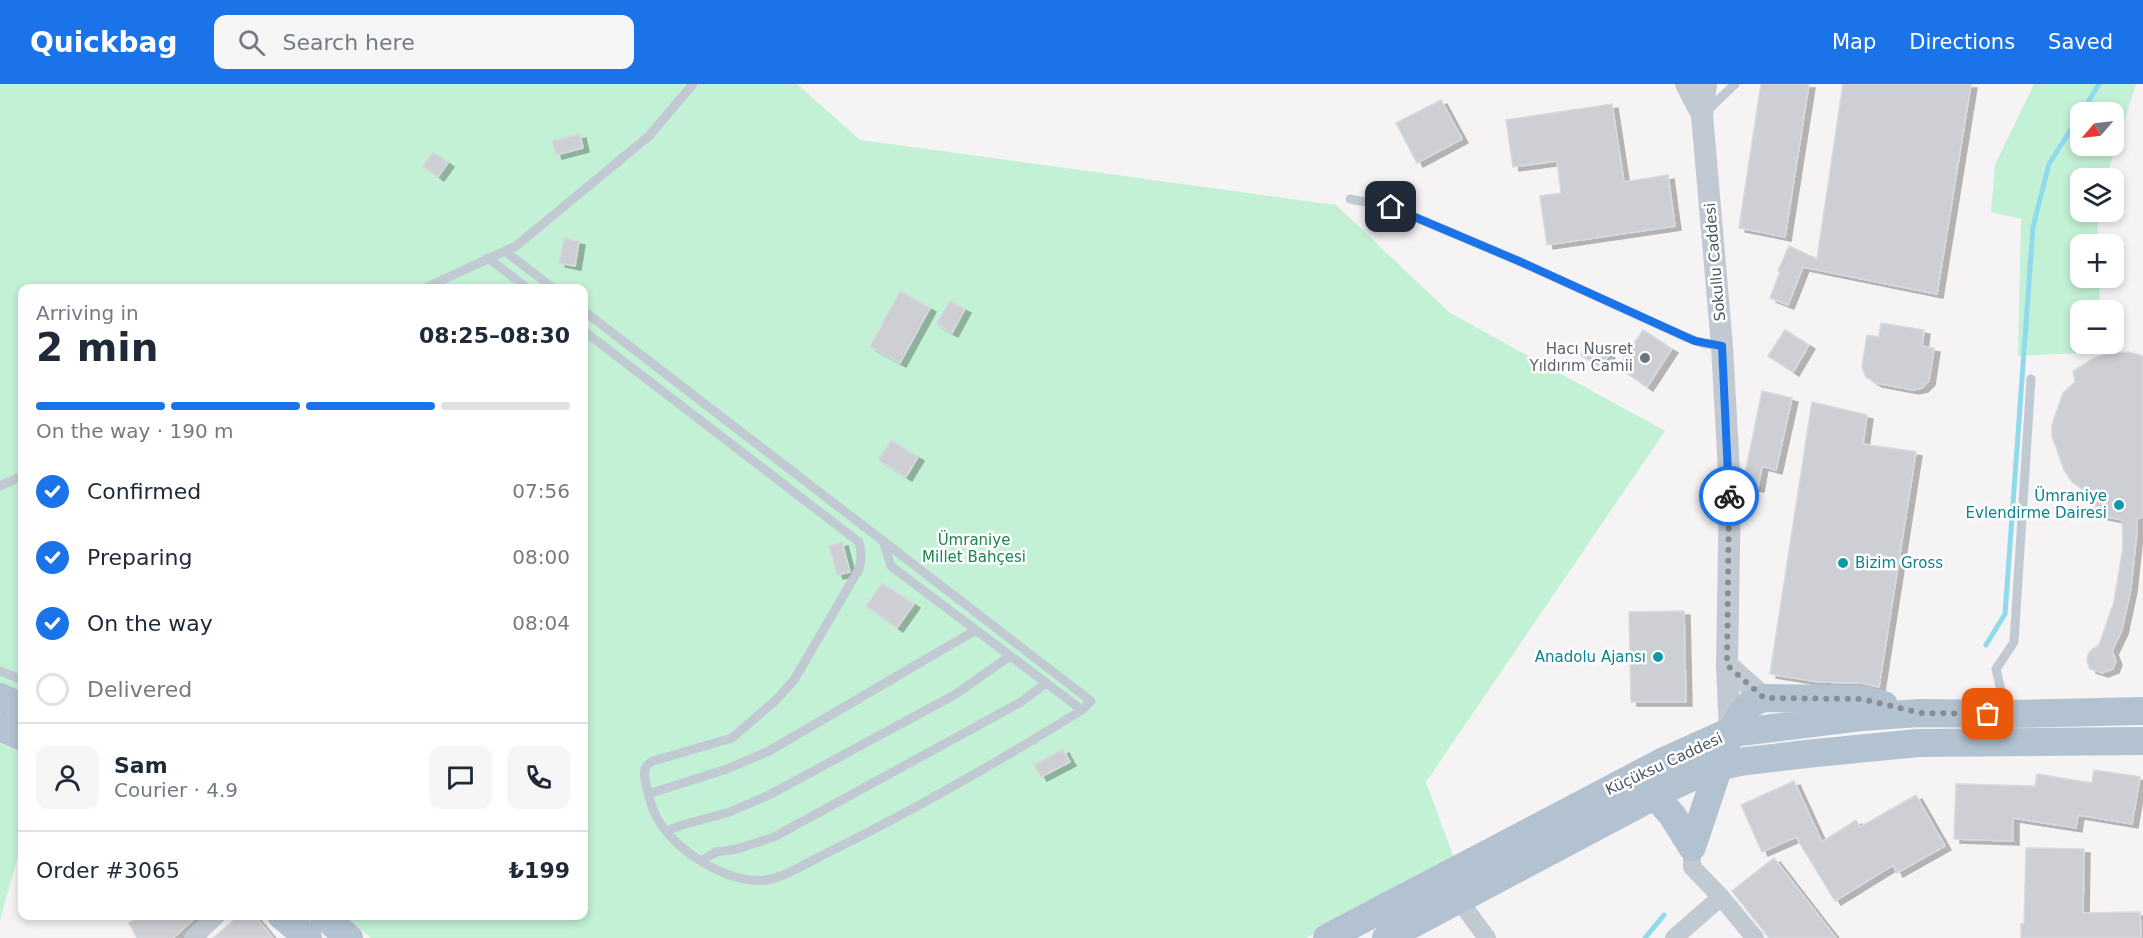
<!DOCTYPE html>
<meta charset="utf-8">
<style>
:root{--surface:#fff;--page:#f6f6f7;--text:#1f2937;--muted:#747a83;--line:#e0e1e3;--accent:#1a73e8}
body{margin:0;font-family:"DejaVu Sans",sans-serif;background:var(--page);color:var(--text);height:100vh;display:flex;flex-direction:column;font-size:22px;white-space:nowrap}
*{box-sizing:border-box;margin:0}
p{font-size:20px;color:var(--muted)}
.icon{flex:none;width:33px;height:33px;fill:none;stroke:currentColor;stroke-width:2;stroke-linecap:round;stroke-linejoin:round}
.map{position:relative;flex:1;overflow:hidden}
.details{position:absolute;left:18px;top:200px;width:570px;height:636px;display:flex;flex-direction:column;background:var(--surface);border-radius:12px;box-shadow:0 3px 9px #0003}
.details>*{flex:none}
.needle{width:39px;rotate:242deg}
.fabs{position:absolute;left:2070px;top:18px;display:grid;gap:12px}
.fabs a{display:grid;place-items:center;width:54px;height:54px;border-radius:12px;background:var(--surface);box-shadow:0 3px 9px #0003;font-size:30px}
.pin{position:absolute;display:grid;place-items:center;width:51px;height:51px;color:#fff;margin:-26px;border-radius:12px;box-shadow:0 3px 9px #0006}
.courier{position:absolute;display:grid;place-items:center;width:60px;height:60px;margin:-30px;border:4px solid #1a73e8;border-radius:50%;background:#fff;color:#222;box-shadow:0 2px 8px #0007}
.overview em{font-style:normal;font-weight:700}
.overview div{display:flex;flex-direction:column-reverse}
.overview{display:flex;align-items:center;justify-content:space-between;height:102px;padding:0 18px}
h1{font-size:39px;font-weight:700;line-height:45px}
.bar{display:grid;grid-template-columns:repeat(4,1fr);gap:9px 6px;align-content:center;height:72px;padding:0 18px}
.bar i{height:8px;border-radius:4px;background:var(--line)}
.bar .selected{background:var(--accent)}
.bar p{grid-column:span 4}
.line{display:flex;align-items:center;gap:15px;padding:0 18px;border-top:2px solid var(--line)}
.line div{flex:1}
.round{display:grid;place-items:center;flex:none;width:63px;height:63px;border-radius:12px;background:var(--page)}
ol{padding:0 18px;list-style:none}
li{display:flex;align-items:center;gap:18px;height:66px}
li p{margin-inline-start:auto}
li .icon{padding:6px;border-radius:50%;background:var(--accent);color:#fff;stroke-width:4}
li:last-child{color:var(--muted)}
li i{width:33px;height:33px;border:3px solid var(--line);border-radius:50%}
header{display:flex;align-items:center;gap:36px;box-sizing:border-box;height:84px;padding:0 30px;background:var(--accent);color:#fff}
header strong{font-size:28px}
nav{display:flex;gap:33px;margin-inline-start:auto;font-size:21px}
.search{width:420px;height:54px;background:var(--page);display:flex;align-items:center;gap:15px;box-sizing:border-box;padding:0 21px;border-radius:12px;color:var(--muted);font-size:22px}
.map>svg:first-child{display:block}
.green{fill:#c3f1d5;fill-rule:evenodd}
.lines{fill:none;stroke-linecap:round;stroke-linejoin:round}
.stream{stroke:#90daee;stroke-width:5}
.building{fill:#cdcfd5;stroke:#d7d9de;stroke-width:1.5;filter:url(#shadow)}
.service{stroke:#c1cad2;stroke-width:9}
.minor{stroke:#c1cad2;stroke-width:18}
.tertiary{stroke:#c1cad2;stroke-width:22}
.primary{stroke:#b3c2d1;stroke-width:28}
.done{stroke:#868d94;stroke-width:6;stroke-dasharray:0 10.8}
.route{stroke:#1a73e8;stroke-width:8}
.worship-dot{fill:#6b7280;stroke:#fff;stroke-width:2}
.culture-dot{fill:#0f9aa8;stroke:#fff;stroke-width:2}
.labels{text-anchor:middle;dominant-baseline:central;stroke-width:5;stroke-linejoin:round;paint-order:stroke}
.street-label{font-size:15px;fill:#4a5661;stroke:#fff}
.worship-label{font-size:15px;fill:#5b616d;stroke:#fff;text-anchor:end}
.culture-label{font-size:15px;fill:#0d838f;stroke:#fff;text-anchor:end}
.park-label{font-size:15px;fill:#17864f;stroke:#fff}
</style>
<header>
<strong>Quickbag</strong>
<div class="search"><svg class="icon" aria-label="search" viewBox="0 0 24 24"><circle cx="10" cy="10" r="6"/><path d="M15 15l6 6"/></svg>Search here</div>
<nav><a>Map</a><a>Directions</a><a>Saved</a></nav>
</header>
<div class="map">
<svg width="2143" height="854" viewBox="0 0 2143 854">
<defs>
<filter id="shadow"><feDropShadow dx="6" dy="4" stdDeviation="0" flood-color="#0004"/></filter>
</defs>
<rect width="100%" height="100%" fill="#f5f3f3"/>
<path class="green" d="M0,0H797L860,56L1336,121L1450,229L1665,347L1426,698L1454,774L1306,854H371L344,831H584V204H22V608L0,599Z
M2034,0H2136L2106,94H2080V128H2097L2098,160H2080V194H2099L2100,226H2080V260H2101V268L2018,272L2021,135L1991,128L1995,81ZM2114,28V62H2080V28Z
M0,659L22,669V758L0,836Z"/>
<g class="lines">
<path class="stream" d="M2082,28L2099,0
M1986,561L2005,530L2033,143L2049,80L2080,31
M1645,854L1664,831"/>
</g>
<path class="building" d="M1761,0H1809L1785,153L1739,144Z
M1843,0H1971L1937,210L1803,183L1788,221L1770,214L1780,188L1778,187L1789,162L1817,175Z
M1441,16L1462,55L1417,79L1396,39Z
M1612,20L1624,98L1668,91L1675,142L1547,161L1540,112L1561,109L1557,77L1513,83L1506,36Z
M580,50L583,64L556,71L552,57Z
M433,68L448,79L438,93L423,82Z
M564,154L579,157L575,182L559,179Z
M900,207L930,224L900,279L870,263Z
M950,217L965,225L952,249L936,240Z
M1881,239L1924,246L1922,262L1934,264L1929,297L1922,304L1913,306L1876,299L1866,293L1862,283L1867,251L1879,253Z
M1643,246L1672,265L1647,303L1618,283Z
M1785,246L1809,261L1793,288L1768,272Z
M1589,258L1609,270L1601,284L1581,271Z
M2128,268L2143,272V433L2137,435V447L2131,504L2122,546L2112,567L2116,577L2113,585L2102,589L2090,585L2087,577L2088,571L2091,566L2099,561L2114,518L2123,463L2122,436L2093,430L2098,412L2085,407L2072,398L2064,386L2052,352V341L2063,309L2075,298L2073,287L2094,274L2110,269Z
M1762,307L1792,314L1776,386L1762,382L1758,404L1743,402V400Z
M1812,318L1867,331L1863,360L1916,368L1879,603L1862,599L1819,598L1770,590Z
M891,356L918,373L906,393L878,376Z
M842,458L850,488L837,491L829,462Z
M882,499L914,520L897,544L866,522Z
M1684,527L1686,618H1631L1629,528Z
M1063,665L1070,678L1041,693L1034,681Z
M2094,686L2140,693L2132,740L2078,731L2076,744L2013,734V757L1954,755L1956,700L2035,702L2037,690L2092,699Z
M1794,697L1822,758L1856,736L1860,743L1916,711L1945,762L1897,789L1893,781L1835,817L1796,753L1762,768L1741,721Z
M2026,764L2084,765L2083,829L2140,828L2141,854H2021V840H2024Z
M1774,774L1836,854H1769L1732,807Z
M143,831H198L173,854H137L129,839Z
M240,831H254L273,854H213Z"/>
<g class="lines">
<path class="service" d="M1706,28L1735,0
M1350,115L1391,123L1521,178L1685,253L1705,260L1722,262
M505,167L553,204
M488,174L527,204
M425,204L516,162L649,52L693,0
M584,227L1091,617L1082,626L891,482L883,456
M584,247L859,458C862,468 862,475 859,485L794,596L776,616L732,654L653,677C641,683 644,693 647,704C649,713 651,722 655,730C671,765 728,801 766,796C787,793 813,775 833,766C918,724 1001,676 1082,626
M0,402L22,392
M0,587L22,596
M2006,628L1996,585L2014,558L2031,295
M648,710L727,685L769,667L976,546
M667,747L682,741L730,728L771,710L956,610L1010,572
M701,777L716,768L737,765L774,753L1021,618L1046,599"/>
<path class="minor" d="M1692,763V783L1721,813L1755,854
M1459,816L1487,854
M193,854L217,831
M1674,854L1721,813"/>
<path class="tertiary" d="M1686,0L1702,31
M1706,0L1702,31L1722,262L1730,405L1727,581L1730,649
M1727,581L1764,614"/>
<path class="primary" d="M0,613L22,623
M0,643L22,653
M1655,712L1672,731L1692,763L1730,649L1742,629L1750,620L1764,614L1862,615L1884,621
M281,831L308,854
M323,831L349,854
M1327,854L1664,677L1724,650L1861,633L1920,629L2006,630L2143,627
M1386,854L1675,701L1709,685L1739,678L1806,670L1918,659L2143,657"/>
</g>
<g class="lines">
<path class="done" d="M1729,412L1727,581L1764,614L1862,615L1920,629L1988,630"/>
<path class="route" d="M1391,123L1521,178L1695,257L1722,262L1729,412"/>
</g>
<circle class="worship-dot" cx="1645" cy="274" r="6"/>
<g class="culture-dot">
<circle cx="2119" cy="421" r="6"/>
<circle cx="1843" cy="479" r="6"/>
<circle cx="1658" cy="573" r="6"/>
</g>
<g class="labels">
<g class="street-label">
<text transform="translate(1715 178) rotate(-95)">Sokullu Caddesi</text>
<text transform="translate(1664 680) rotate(-25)">Küçüksu Caddesi</text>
</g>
<g class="worship-label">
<text x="1633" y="265">Hacı Nusret<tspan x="1633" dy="17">Yıldırım Camii</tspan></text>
</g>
<g class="culture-label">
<text x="2107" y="412">Ümraniye<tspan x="2107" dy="17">Evlendirme Dairesi</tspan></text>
<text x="1855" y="479" text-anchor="start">Bizim Gross</text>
<text x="1646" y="573">Anadolu Ajansı</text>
</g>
<g class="park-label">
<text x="974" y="456">Ümraniye<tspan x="974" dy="17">Millet Bahçesi</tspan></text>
</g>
</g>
</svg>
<div class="fabs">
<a><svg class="needle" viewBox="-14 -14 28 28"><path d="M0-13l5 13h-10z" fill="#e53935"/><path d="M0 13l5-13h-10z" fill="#747a83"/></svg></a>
<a><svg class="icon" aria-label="layers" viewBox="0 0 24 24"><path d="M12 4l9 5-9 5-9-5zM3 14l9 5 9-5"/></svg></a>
<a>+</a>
<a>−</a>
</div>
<div class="pin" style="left:1988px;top:630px;background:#ea580c"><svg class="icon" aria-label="bag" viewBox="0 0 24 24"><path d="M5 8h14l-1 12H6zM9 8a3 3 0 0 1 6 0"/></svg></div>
<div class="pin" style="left:1391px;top:123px;background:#1f2937"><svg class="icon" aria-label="home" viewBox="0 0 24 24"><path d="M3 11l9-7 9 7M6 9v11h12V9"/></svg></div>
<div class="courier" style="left:1729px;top:412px"><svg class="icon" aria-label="bike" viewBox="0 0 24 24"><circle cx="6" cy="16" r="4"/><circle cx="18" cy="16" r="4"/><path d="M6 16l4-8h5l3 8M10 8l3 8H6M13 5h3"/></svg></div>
<section class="details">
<div class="overview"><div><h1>2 min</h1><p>Arriving in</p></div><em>08:25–08:30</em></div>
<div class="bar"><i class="selected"></i><i class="selected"></i><i class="selected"></i><i></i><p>On the way · 190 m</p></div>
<ol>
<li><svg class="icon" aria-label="check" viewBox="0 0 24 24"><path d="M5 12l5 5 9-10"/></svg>Confirmed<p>07:56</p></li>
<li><svg class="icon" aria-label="check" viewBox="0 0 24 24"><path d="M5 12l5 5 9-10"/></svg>Preparing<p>08:00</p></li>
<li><svg class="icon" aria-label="check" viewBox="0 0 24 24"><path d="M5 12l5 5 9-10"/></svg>On the way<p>08:04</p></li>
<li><i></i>Delivered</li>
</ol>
<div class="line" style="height:108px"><a class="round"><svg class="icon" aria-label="person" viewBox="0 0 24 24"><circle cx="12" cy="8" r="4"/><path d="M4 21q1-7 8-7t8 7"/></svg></a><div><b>Sam</b><p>Courier · 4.9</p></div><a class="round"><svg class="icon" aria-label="chat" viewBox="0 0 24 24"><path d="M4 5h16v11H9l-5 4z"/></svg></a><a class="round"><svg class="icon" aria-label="phone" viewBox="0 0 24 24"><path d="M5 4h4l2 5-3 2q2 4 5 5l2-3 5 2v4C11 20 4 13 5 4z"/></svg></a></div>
<div class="line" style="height:78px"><div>Order #3065</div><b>₺199</b></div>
</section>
</div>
